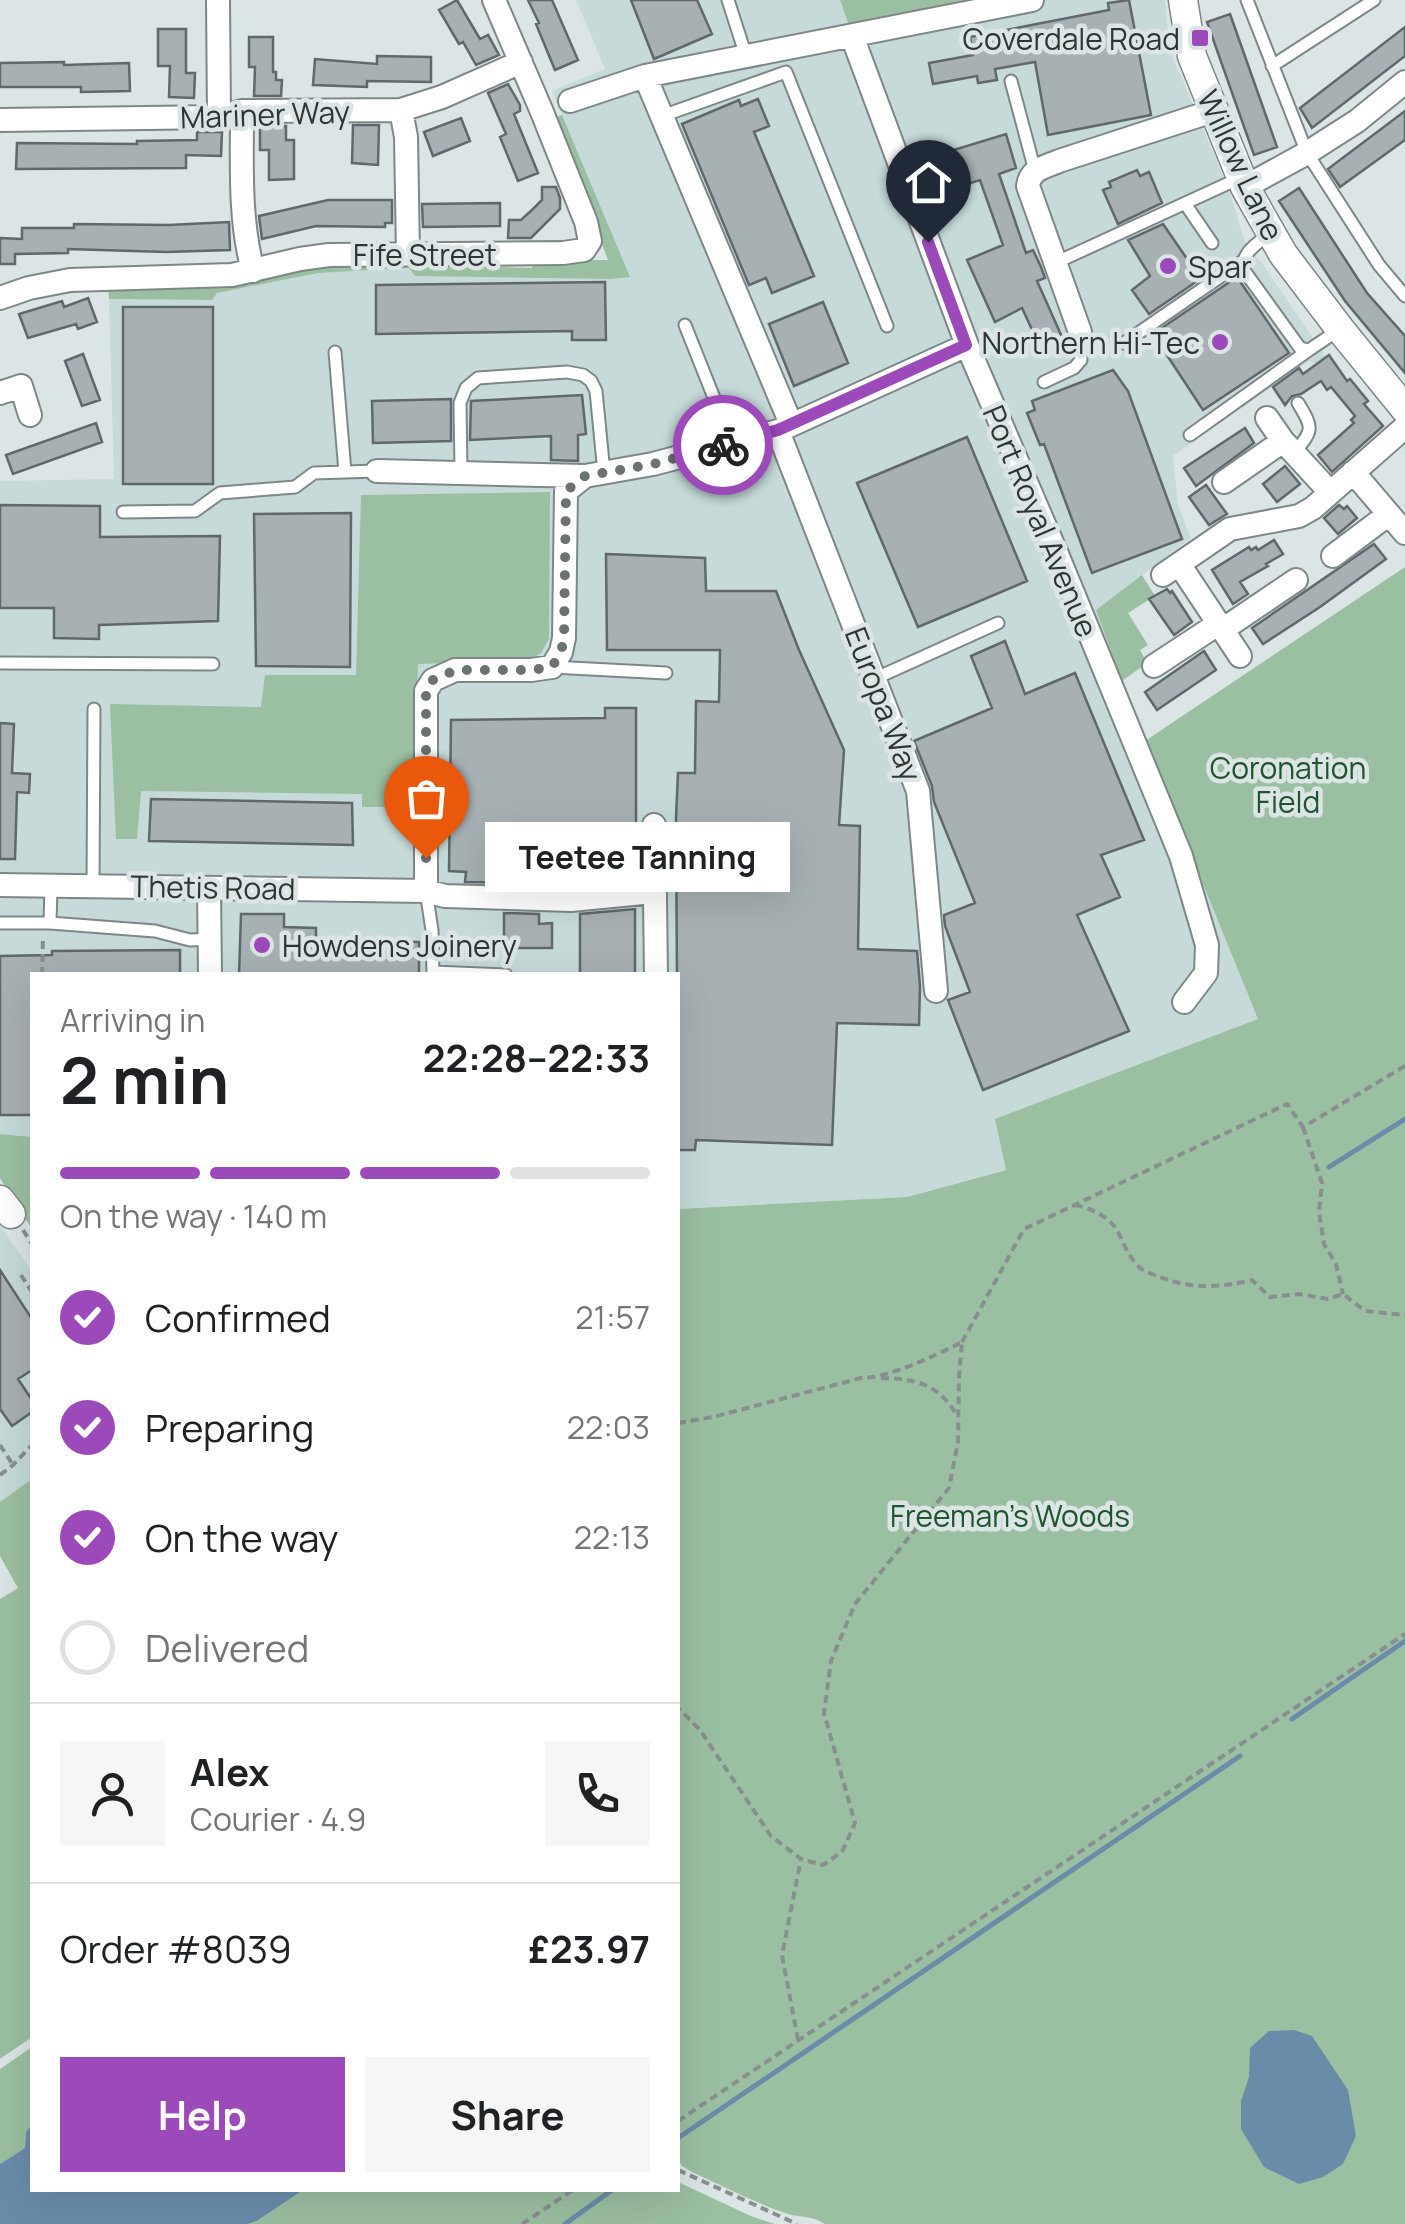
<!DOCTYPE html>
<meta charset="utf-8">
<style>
:root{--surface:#fff;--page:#f6f6f6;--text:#202124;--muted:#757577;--line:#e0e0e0;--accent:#9c4aba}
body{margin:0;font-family:Manrope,sans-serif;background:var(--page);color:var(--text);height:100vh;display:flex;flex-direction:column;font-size:38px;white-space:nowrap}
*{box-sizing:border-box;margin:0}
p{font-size:32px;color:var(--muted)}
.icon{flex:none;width:55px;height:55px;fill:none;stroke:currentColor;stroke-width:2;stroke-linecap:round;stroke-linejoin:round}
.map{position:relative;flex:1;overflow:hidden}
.sheet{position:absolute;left:30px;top:972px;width:650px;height:1220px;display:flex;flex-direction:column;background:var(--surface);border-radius:0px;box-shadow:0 10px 40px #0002}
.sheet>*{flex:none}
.pin{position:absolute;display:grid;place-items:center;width:85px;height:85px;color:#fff;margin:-102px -42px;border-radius:50% 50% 50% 0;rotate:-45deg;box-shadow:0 0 10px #0007}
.pin .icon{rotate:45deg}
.courier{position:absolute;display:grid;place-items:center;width:100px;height:100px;margin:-50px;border:8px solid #9c4aba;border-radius:50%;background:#fff;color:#222;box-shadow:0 2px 12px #0007}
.bubble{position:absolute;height:70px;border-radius:0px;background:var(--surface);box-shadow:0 10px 40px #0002;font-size:32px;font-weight:700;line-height:70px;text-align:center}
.head em{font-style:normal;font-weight:700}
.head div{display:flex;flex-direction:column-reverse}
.head{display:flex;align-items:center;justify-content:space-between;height:170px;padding:0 30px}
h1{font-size:65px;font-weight:700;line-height:75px}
.bar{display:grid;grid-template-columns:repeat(4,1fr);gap:15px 10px;align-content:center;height:120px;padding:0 30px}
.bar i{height:12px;border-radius:8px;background:var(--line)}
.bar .active{background:var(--accent)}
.bar p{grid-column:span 4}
.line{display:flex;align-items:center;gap:25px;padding:0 30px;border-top:2px solid var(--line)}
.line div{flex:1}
.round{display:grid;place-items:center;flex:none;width:105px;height:105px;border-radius:0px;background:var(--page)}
ol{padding:0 30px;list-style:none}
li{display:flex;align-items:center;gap:30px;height:110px}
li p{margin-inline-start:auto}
li .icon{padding:10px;border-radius:50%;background:var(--accent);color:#fff;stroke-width:4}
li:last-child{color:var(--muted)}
li i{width:55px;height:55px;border:5px solid var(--line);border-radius:50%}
.button{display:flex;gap:20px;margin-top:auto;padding:20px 30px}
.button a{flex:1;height:115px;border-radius:0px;background:var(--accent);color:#fff;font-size:40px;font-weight:700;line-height:115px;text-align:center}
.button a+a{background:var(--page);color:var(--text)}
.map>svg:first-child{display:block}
.built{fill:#c6dada}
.green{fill:#9bbfa1}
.water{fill:#6a8ca9}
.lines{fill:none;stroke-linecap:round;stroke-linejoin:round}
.stream{stroke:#6a8ca9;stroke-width:5}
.building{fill:#a7b0b3;stroke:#60686b;stroke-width:2.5}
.service-casing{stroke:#7e8787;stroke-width:15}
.minor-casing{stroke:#7e8787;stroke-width:26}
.tertiary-casing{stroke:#7e8787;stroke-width:31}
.path{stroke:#888f8f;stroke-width:4;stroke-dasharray:8 5;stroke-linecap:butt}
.service{stroke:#fff;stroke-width:11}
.minor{stroke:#fff;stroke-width:22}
.tertiary{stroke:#fff;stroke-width:28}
.done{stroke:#6c7272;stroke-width:10;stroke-dasharray:0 18}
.route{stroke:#9c4aba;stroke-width:12}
.poi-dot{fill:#9c4aba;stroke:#dbe5e5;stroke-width:4}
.labels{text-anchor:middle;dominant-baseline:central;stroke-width:9;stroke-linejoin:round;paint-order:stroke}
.poi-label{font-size:30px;fill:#303434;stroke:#dbe5e5;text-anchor:end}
.street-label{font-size:30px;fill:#303434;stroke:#dbe5e5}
.park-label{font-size:30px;fill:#1e552d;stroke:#dbe5e5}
</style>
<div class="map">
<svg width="1405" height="2224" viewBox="0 0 1405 2224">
<rect width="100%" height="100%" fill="#dbe5e5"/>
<path class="built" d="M576,0H840L848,23L987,0H1165L1170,50L1228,188L1246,245L1254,256L1261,262L1326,357L1316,364L1309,361L1173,456L1178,505L1191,538L1096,610L1145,741L1259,1019L996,1119L1007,1169L907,1197L678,1209V975H32V1137L0,1134V481L114,479L109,299L212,300L216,293L318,273L409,268L415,276L610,279L629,277L552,91L605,69Z
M0,1226L32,1271V1479L0,1502Z"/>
<path class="green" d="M840,0H987L848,23Z
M562,115L630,277L610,279L415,276L409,268L318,273L217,293L212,300L109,299L108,285H120L125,290L183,289L185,284L340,266L465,260L469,266L532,268L535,260H608L582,191L585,187L564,136H560L552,119Z
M550,492L549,639L541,653L528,660L418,664L412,807H362V794L141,791L137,839H116L110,704L261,707L265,675H356L361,495Z
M1405,567V2224H825C812,2215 802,2218 788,2214C755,2203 723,2186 692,2172L682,2166L678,2159V1209L907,1197L1006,1170L995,1119L1258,1019L1145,741Z
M1142,575L1155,596L1128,613L1148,645L1140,650L1147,663L1122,681L1096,610Z
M0,1134L32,1137V1229L0,1178Z
M32,1479V2037L0,2059V1599L18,1588L0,1556V1502Z
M32,2047V2124L26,2132L25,2148L0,2164V2069Z
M678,2182L753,2217L775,2224H248L257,2221L303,2190H678Z"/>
<path class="water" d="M1294,2030L1312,2036L1348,2090L1356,2136L1343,2164L1323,2177L1299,2184L1264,2167L1241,2129V2101L1249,2077L1250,2048L1269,2031Z
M32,2124V2190H303L257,2221L248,2224H0V2164L25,2148L26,2132Z"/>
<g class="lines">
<path class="stream" d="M1329,1167L1405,1119
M1292,1719L1405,1641
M678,2138L1240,1756
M565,2224L612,2190"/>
</g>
<path class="building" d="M457,0L480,39L488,35L499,55L476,65L463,42L459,44L439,10Z
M528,0H552L578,60L555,70L536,24L539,23Z
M631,0H697L712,34L654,59Z
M1129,0L1151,115L1048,135L1035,62L995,69L997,80L978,83L977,76L933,84L929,63L973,55L970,37L1109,10L1108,3Z
M1230,14L1277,147L1254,155L1207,22Z
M1405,27V56L1312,128L1300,108Z
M158,29H186V73H195L194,98L169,97L170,66H158Z
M249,37H273V72H276V80H282L281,96H254L255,67H249Z
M377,56L431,57V82L367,81V87L313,85L315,59L377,64Z
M64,62V65L129,63L130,91L81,92V87H0V63Z
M508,84L520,105V111L514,114L538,173L518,181L500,137L506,134L488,93Z
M758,99L769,126L754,132L814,276L772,293L766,278L749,285L682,124L739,100L741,106Z
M1405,111V140L1340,187L1328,169Z
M461,118L470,141L433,156L424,132Z
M353,125H379L378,165L352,163Z
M260,126H286V140H294V179L269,180V150H260Z
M197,132H222L221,156L186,155V168L16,169L17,143L137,144V141L197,140Z
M1006,134L1016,168L999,174L1026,253L1033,250L1041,267L1045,278L1037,281L1062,337L1040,347L1022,308L995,322L967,260L1003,245L980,180L948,190L937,155Z
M1137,170L1140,176L1149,172L1162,203L1118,224L1103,190L1111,187L1109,182Z
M542,187H556L560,198V209L531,238H508L509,220H521L533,209L542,200Z
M1299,188L1367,293L1405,336V373L1345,301L1279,201Z
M328,200H392V223H385V227L316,226L262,239L259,216Z
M500,203V226L423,227L422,204Z
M229,222L230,250L166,252L68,249V253L15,254V264H0V238L22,239V228H74V224L168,225Z
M1163,224L1192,266L1198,263L1206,275L1149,314L1132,290L1150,276L1128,240Z
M1237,277L1289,353L1203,410L1153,334Z
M605,282L606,340H572V331L376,334V285Z
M88,298L97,322L78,329L76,324L28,338L19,314L62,301L64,307Z
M823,302L848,363L794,386L769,324Z
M123,307H213V484H123Z
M83,354L100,400L82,406L65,361Z
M1329,355L1347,381L1350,379L1368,401L1364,404L1383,426L1332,472L1318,455L1354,423L1351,420L1355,416L1331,387L1327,390L1321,381L1301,394L1292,396L1285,405L1273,387L1299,368L1303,374Z
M1113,370L1128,391L1182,539L1092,573L1044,444L1040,445L1027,413L1035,410L1032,401Z
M582,395L586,434L578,435V461L551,460V436L470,440L471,401Z
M451,399V441L373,443L372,401Z
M96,423L102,442L13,474L6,455Z
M1245,428L1254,443L1196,486L1184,468Z
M967,437L1027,581L918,627L857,483Z
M1285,466L1300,484L1277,502L1263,484Z
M1206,485L1227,514L1209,525L1189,497Z
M0,505L100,506V537L220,536L218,621L99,625V639L54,638V608H0Z
M1339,505L1344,509L1347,506L1357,518L1338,534L1324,518Z
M351,513L350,667L256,666L254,514Z
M1274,540L1283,554L1266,564L1268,566L1240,582L1248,594L1233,604L1212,570L1249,547L1251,550L1256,547L1258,550Z
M1374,544L1386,559L1320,607L1263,644L1252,628Z
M606,554L705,558L706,591H776L799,650L844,750L839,825L860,826L858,949L917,951L920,986L919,1025L837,1023L832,1145L696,1140L695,1150H678L676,818L678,773H695L696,701L719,702L720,650H607Z
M1167,589L1170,593L1172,591L1192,622L1174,635L1149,599Z
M1005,641L1025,694L1075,673L1144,840L1101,855L1120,897L1077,915L1129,1031L983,1090L948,1000L970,992L945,926L944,915L975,903L934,802L932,786L914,741L992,708L971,656Z
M1204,651L1216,670L1157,710L1145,692Z
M605,708H636V863L573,864L572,884L465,882L466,872L449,871L451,720L605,718Z
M0,723L14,724L12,773L30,774L29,793L17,792L15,859H0Z
M151,799L352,803L353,845L149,841Z
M635,909V975H580V914Z
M504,913L539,914V924L552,923V948H504Z
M241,914H284V927L316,928V941L419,942V975H239Z
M180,950V975H32V1115H0V956L52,955V951Z
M0,1270L32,1319V1370L18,1379L32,1400V1412L12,1426L0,1409Z"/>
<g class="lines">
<defs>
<path id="service" d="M728,0L746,56
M1247,0L1307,153L1379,265L1405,296
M1272,66L1374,0
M1011,81L1035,171
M662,116L786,72L887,326
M1186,205L1212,243
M1269,234C1257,244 1242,252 1243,269L1300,348L1309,350L1340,329
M1055,263L1242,177
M685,325L732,443
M1124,343L1243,261
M335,352L345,472
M1044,382L1074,368L1081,360L1080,332
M1190,435L1309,350
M1294,453C1313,430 1314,429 1298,403
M461,473L460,403L466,388L478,378L567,372L583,375L591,381L596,391L604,473
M123,512L195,511L220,493L295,487L314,473L377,471
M0,663L213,664
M552,667L666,673
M874,679L998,623
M93,886L94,709
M426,891L432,930L433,975
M0,923H50L51,886
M50,923L155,931L190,940L211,939
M433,972L506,975"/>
<path id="minor" d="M218,0L219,117
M852,36L967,345L1057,554L1181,856L1207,945L1206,973L1184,1002
M645,76L791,424
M570,101L645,76L1032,0
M401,110L406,137L408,254
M242,111C242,165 239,218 253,271
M0,120L219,117L242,111L401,110L442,97L521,62
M1245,187L1307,153L1357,121L1405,82
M0,298L29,288L70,280L232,275L300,259L329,255L563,253L584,250L590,241L586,222L542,112L494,0
M1080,332L1028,186C1030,169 1045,167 1059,161L1213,111
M0,393L21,386L30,415
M1267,418L1283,441L1330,492
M778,431L918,791L936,991
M377,471L585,476L653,464L778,431L967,345
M1353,472L1405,533
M1224,482L1283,441
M1333,556L1389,514
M1179,564L1240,656
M1163,575L1230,529L1299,516L1313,508L1405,427
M1222,630L1296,580
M1154,666L1218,624
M654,825L656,975
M0,885L426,891L445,896L571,900L653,892
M209,889L210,975
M426,891V691L433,680L455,670H531L552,667L561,652L564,638L566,491L585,476"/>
<path id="tertiary" d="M1183,0L1192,56L1245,187L1283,254L1340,329L1405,409
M0,1200L11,1214"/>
</defs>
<use href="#service" class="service-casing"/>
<use href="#minor" class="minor-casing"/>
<use href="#tertiary" class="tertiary-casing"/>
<path class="path" d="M42,975L43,938
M1303,1127L1322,1183L1319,1212L1324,1244L1336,1264L1343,1294
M1075,1205C1091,1208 1112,1218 1119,1234C1124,1245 1130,1258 1139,1267C1144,1272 1153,1274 1160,1277C1191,1289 1220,1288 1252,1280L1270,1297L1299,1294L1328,1299L1343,1294L1365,1311L1405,1315
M23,1230L32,1244
M21,1275L32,1292
M962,1342L1024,1229L1287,1104L1303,1127L1405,1066
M881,1378C916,1379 937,1383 957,1415
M678,1423L713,1417L861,1378C888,1378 937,1355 962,1342L959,1377L958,1442L949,1488L855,1604L831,1661L824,1713L855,1823L842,1852L823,1865L801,1859L771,1836L700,1730L678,1708
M0,1445L13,1465
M0,1475L13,1465L32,1445
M798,2040L782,1955L801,1859
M678,2121L1405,1634
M678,2170L797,2224
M522,2224L573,2190"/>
<use href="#service" class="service"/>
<use href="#minor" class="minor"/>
<use href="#tertiary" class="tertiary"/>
</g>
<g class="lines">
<path class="done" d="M426,858V691L433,680L456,670H531L552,667L561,652L564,638L566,491L585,476L654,464L723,445"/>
<path class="route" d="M723,445L778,430L966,345L928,242"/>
</g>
<g class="poi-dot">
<rect x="1190" y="28" width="20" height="20" rx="5"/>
<circle cx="1168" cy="266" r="10"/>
<circle cx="1220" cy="342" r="10"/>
<circle cx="262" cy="945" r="10"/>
</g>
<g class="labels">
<g class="poi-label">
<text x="1180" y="38">Coverdale Road</text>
<text x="1188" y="266" text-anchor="start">Spar</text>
<text x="1200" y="342">Northern Hi-Tec</text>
<text x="282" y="945" text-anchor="start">Howdens Joinery</text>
</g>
<g class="street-label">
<text transform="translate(265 114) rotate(-2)">Mariner Way</text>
<text transform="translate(1241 165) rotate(65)">Willow Lane</text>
<text x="425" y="254">Fife Street</text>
<text transform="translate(1041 521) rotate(67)">Port Royal Avenue</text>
<text transform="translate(884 704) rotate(69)">Europa Way</text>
<text transform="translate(213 887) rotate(1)">Thetis Road</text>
</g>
<g class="park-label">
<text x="1288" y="767">Coronation<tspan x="1288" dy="34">Field</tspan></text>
<text x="1010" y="1515">Freeman's Woods</text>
</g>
</g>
</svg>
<div class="pin" style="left:426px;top:858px;background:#ea580c"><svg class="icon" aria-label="bag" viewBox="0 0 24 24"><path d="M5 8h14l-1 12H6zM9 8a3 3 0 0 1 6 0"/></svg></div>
<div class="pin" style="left:928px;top:242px;background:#1f2937"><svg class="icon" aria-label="home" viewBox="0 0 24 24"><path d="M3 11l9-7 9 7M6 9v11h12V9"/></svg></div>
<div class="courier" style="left:723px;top:445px"><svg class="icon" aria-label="bike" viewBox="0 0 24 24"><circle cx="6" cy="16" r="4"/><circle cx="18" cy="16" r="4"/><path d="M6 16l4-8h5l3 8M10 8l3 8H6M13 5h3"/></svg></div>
<div class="bubble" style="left:485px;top:822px;width:305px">Teetee Tanning</div>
<section class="sheet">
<div class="head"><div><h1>2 min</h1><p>Arriving in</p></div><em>22:28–22:33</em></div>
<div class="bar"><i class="active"></i><i class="active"></i><i class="active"></i><i></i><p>On the way · 140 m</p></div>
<ol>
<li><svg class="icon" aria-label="check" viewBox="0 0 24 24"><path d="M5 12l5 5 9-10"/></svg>Confirmed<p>21:57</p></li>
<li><svg class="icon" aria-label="check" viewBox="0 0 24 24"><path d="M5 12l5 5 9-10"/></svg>Preparing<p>22:03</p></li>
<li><svg class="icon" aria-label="check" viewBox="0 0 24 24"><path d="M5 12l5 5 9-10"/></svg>On the way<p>22:13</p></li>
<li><i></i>Delivered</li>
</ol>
<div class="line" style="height:180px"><a class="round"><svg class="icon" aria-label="person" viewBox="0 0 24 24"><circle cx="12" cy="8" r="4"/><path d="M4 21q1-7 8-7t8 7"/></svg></a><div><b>Alex</b><p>Courier · 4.9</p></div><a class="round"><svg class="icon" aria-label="phone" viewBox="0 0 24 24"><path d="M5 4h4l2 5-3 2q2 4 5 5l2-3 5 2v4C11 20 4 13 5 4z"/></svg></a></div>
<div class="line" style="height:130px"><div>Order #8039</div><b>£23.97</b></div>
<div class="button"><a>Help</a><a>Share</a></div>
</section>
</div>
